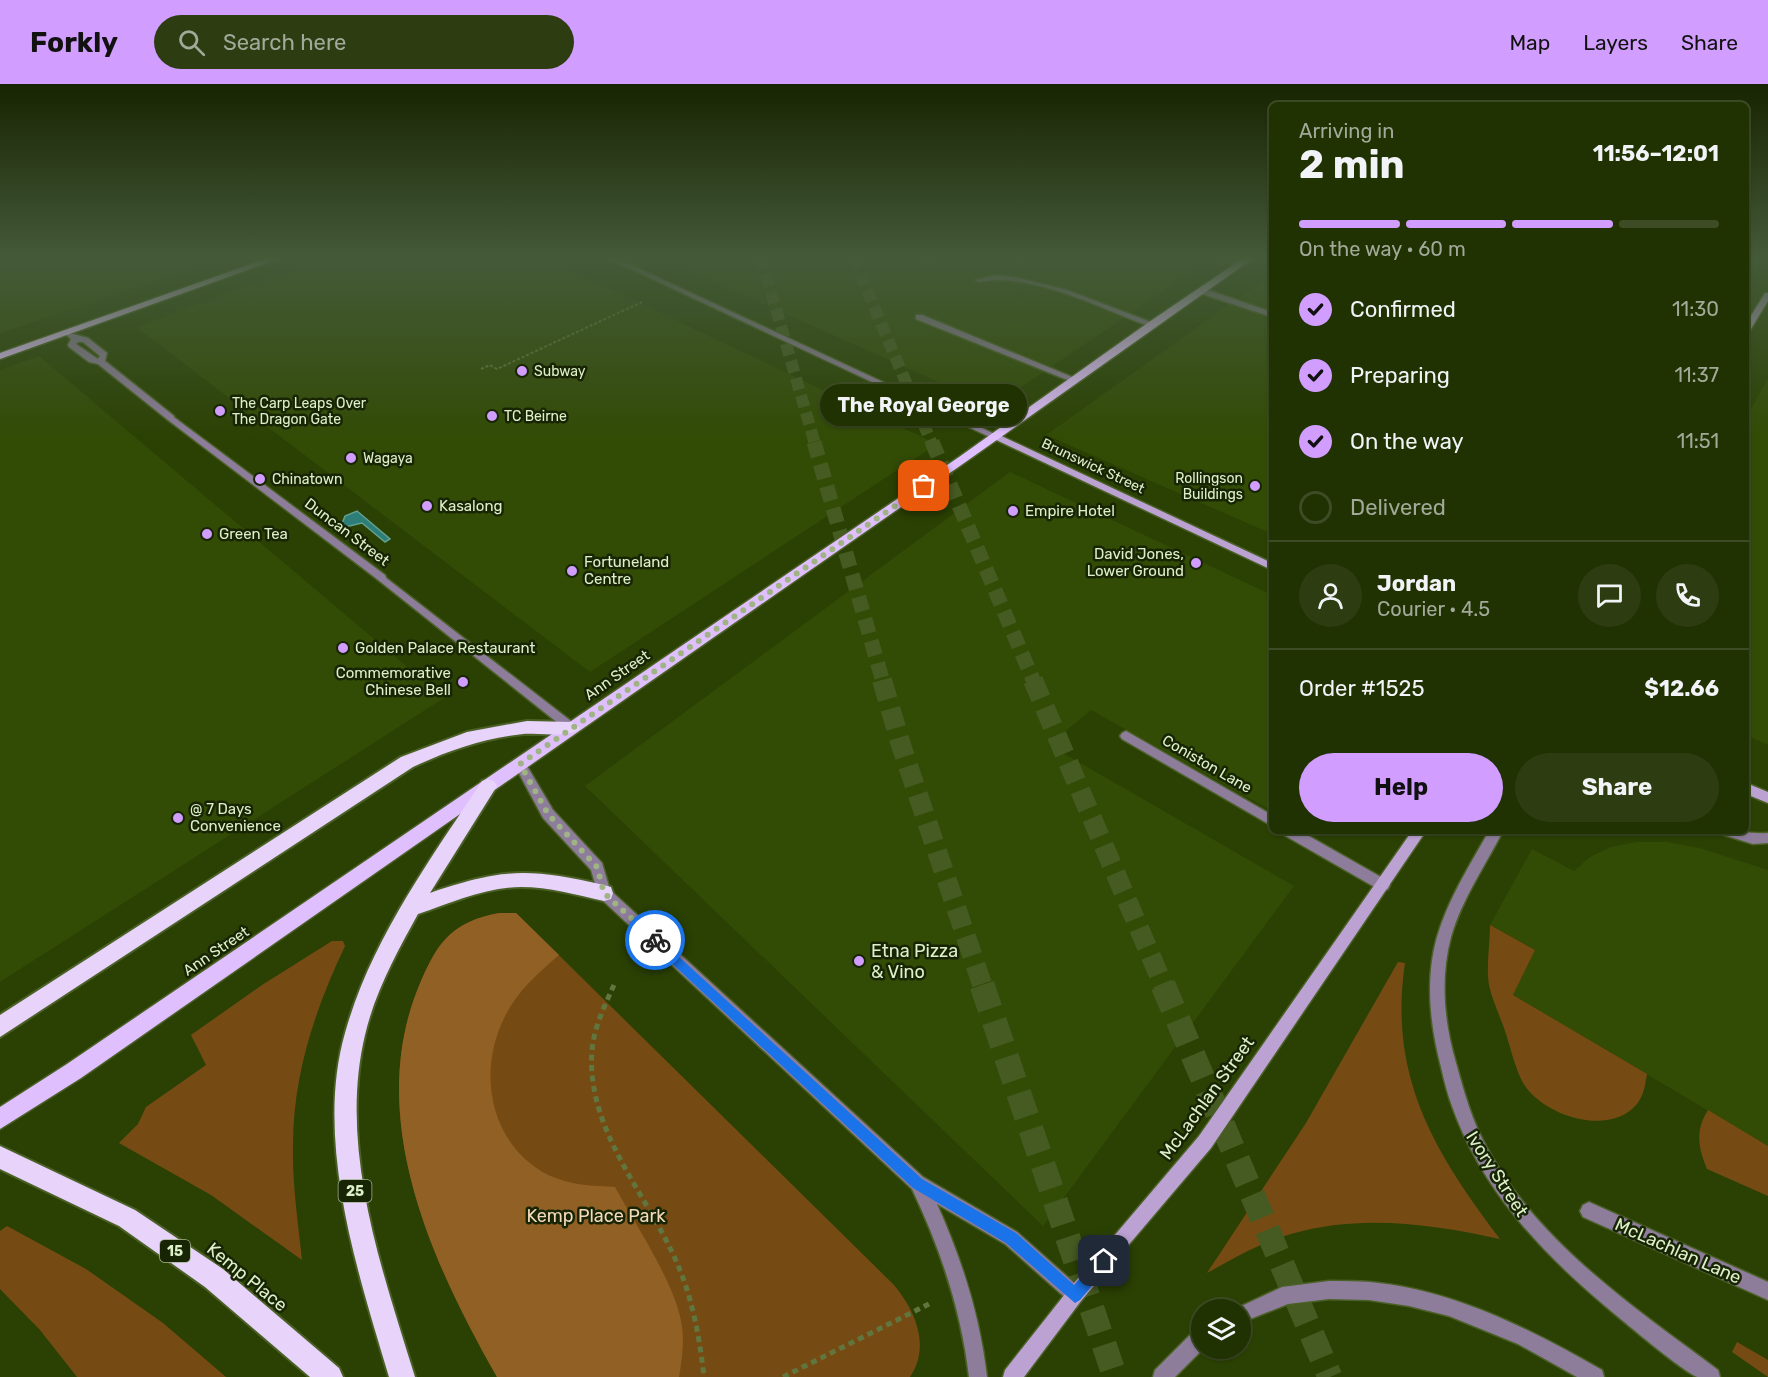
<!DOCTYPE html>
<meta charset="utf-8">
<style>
:root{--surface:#203102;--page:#2d3d11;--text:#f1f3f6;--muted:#a2a999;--line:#3d4c24;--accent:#d19dfe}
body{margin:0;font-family:Rubik,sans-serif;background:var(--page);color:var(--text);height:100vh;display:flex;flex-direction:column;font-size:22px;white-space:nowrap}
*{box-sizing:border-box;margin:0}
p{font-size:20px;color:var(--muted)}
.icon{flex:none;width:33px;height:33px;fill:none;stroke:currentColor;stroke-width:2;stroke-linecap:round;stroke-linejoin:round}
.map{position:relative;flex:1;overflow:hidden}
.side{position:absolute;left:1269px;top:18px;width:480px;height:732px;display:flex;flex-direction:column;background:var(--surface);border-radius:9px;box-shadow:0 2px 4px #0004,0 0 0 2px var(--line)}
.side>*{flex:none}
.fabs{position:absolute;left:1191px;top:1215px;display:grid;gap:12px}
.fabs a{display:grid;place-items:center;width:60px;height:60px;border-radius:50%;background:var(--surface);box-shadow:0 2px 4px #0004,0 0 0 2px var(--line);font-size:30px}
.pin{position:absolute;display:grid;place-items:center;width:51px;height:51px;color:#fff;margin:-26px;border-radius:12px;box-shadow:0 3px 9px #0006}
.courier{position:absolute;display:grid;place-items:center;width:60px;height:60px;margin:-30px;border:4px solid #1a73e8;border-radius:50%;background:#fff;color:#222;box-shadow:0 2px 8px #0007}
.bubble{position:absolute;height:42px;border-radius:21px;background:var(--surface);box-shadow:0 2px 4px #0004,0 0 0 2px var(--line);font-size:20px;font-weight:700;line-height:42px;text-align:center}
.headline em{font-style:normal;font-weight:700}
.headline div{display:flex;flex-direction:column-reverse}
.headline{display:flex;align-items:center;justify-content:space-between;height:102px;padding:0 30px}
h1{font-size:39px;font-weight:700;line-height:45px}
.bar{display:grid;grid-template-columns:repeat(4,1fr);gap:9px 6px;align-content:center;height:72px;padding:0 30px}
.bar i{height:8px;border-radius:4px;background:var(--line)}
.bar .on{background:var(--accent)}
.bar p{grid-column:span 4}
.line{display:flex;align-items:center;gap:15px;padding:0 30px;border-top:2px solid var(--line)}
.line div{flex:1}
.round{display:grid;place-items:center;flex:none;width:63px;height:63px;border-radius:32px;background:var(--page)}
ol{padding:0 30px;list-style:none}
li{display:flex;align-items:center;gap:18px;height:66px}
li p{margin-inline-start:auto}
li .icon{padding:6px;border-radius:50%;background:var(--accent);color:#111;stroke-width:4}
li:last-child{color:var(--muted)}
li i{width:33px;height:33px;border:3px solid var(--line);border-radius:50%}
.action{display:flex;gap:12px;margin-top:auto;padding:12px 30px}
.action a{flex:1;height:69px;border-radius:36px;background:var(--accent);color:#111;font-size:24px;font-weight:700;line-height:69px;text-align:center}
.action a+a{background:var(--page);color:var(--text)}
header{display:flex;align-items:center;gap:36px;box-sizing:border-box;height:84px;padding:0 30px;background:var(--accent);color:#111}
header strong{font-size:28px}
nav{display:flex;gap:33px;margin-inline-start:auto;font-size:21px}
.search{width:420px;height:54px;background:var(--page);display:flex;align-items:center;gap:15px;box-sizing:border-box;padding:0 21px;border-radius:33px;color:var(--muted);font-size:22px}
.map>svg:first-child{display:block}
.built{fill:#324b05}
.green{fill:#764b13}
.forest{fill:#916024}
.water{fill:#2d7e78;stroke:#62a090;stroke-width:1.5}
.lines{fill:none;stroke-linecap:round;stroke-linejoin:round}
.motorway-tunnel-far3{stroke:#465b21;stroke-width:12;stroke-dasharray:12 6;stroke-linecap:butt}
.motorway-tunnel-far2{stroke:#465b21;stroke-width:15;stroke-dasharray:15 8;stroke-linecap:butt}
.motorway-tunnel-far1{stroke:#465b21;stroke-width:20;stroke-dasharray:20 10;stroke-linecap:butt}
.motorway-tunnel{stroke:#465b21;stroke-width:25;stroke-dasharray:25 13;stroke-linecap:butt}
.service-casing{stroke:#4b6027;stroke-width:3}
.pedestrian-casing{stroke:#4b6027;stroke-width:3}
.minor-casing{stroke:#4b6027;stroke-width:3}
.tertiary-casing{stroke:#4b6027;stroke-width:3}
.secondary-casing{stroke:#4b6027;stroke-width:3}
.primary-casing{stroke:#4b6027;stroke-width:3}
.trunk-casing{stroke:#4b6027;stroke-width:4}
.path-far2{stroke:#60763e;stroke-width:2;stroke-dasharray:3 2;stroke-linecap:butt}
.path-far1{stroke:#60763e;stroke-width:4;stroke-dasharray:4.5 3;stroke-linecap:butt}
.path{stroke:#60763e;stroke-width:5;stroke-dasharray:6 4.5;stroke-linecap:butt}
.service{fill:#8d7d9b;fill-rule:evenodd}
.pedestrian{fill:#8d7d9b;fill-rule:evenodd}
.minor{fill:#8d7d9b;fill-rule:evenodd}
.tertiary{fill:#8d7d9b;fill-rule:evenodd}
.secondary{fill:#bca2d3;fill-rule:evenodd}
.primary{fill:#e0bffe;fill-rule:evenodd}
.trunk{fill:#e8d4fb;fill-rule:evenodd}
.route{fill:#1a73e8}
.done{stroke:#9fb384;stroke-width:6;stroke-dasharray:0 10.8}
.poi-dot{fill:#d19dfe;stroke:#182505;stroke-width:2}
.labels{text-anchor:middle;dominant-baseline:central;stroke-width:5;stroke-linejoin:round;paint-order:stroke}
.far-poi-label{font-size:14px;fill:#ddf0c9;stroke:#182505;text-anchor:start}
.far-street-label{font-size:14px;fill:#ddf0c9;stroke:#182505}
.shield{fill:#182505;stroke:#a2b38e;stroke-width:1.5}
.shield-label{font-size:14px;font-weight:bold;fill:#ddf0c9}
.poi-label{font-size:15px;fill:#ddf0c9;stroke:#182505;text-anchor:start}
.street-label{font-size:15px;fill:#ddf0c9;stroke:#182505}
.near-poi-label{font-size:18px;fill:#ddf0c9;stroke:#182505;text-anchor:start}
.near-street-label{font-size:18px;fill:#ddf0c9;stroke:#182505}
.near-park-label{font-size:18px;fill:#f5d9bb;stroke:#182505}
</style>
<header>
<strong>Forkly</strong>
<div class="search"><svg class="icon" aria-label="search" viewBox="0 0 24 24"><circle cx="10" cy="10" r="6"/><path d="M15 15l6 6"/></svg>Search here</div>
<nav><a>Map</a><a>Layers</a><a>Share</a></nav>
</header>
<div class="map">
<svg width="1768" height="1293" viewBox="0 0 1768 1293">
<rect width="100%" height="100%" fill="#2b4103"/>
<path class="built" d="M0,173H230L0,249Z
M325,173H542L937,360L590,588L136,243Z
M657,173H1171L1199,183L993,322Z
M1272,190V450L1046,351Z
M39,272L444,614L0,898V286Z
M1768,294V661L1746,651V334Z
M1010,388L1272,511V727L1091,626L1049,661L1294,802L1043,1142L585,702Z
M1636,758H1667L1700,764L1768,786V1062L1513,911L1535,866L1490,841L1532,765L1574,787L1590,773L1611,763Z"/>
<path class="green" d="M499,829H516L894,1201C915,1226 931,1262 910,1293H497C431,1177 363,1030 421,897C439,856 453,838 499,829Z
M1490,841L1535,866L1513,911L1647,990C1645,1001 1644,1011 1637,1020C1609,1054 1540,1031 1522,997C1514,981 1510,961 1504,944C1499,930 1492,915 1489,901C1486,882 1490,860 1490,841Z
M332,857H343L345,862C315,925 293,991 293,1061C292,1099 298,1138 302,1176L211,1111L119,1059L138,1040L146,1023L206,981L191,951L262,901Z
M1398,878L1405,879C1388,992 1434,1068 1500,1155C1430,1140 1361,1130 1291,1150C1261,1158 1234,1174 1207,1189L1306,1039Z
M1708,1026L1768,1062V1112L1707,1085C1698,1063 1695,1047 1708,1026Z
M7,1142L86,1185L163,1239L226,1293H77L40,1246L0,1205V1147Z
M1737,1258L1768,1276V1293L1732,1268Z"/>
<path class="forest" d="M499,829H516L559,871C542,886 525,900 512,920C475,977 485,1058 548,1091C570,1101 592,1102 615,1103C635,1140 674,1198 681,1237C685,1255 682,1275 679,1293H497C431,1177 363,1030 421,897C439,856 453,838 499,829Z"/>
<path class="water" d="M357,427L390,455L385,458L362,439L345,443L341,442L345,432Z"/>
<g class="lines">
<path class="motorway-tunnel-far3" d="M761,173L815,360
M853,173L932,360"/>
<path class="motorway-tunnel-far2" d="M814,358L883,598
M932,358L1034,598"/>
<path class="motorway-tunnel-far1" d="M882,596L901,661L983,903
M1033,596L1164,903"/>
<path class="motorway-tunnel" d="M982,901L1115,1293
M1163,901L1330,1293"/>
<defs>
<path id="service" d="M926,173H934L928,177L925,175Z
M995,191L1015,193L1067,206L1156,240L1149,242C1099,224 1033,188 979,198L975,196Z
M1199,205H1205L1272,228V233L1199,209Z
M916,231H922L1077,295L1070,297L916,235Z
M1126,647L1272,731V742L1122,655L1120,652L1122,649Z
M1282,747H1300L1388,797L1390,801L1388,805L1383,807L1378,805L1284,751Z
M1589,1118L1768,1198V1216L1583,1133L1580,1127L1583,1121Z"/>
<path id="pedestrian" d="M605,173H614L999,352L998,354H992Z
M171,331L385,491L386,493L385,495H377L168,336V332Z"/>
<path id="minor" d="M66,248L88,254L107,269L105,277L174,332V336H168L98,280L89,278L69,263L68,261L71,255L65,250ZM78,258H83L100,272L98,275L76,260Z
M381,490L576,641L578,644L576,647H568L377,495L376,493Z
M520,675L524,677L553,726L602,779L610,806L923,1093L1017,1148L1081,1205L1084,1211L1081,1217L1075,1220L1069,1217L1005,1160L937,1120C962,1176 980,1232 987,1293H969C961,1226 941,1166 912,1105L599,813L591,786L543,734L514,680L516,677Z"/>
<path id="tertiary" d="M1214,173H1224L1243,181L1237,182Z
M1489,747H1503C1485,782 1462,815 1451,853C1440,894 1444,938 1456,979C1464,1008 1472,1037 1487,1064C1538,1159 1634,1223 1718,1286L1720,1293C1713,1293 1705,1293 1698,1293C1687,1291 1617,1232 1604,1221C1539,1166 1481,1104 1452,1022C1447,1009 1444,996 1441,983C1430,941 1425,895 1437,853C1448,815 1470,781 1489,747Z
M1722,747C1738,747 1753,750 1768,749V759L1753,760L1724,751Z
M1329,1197C1343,1197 1357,1197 1370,1198C1454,1206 1530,1245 1602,1286L1604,1293H1577L1518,1260L1449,1232L1409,1222L1369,1216L1329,1215L1288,1220L1240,1239V1226H1233L1282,1203Z
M1202,1244V1264H1204L1175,1293H1153L1155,1286L1195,1246Z"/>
<path id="secondary" d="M1765,209H1768V217L1749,248H1746V240Z
M995,349L1272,479V486L992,354V350Z
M1746,699L1768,708V719L1746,710Z
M1412,747H1426L1211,1064L1081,1217L1024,1293H1003L1005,1286L1069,1205L1199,1052Z"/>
<path id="primary" d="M271,173H284L0,275V269Z
M1245,173H1255L967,377L81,994L0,1045V1023L67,980L959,373L1149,238Z"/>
<path id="trunk" d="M527,637L572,638L580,644C575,654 536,649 523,650C484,654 449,666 413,683L0,953V931L401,673L467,648Z
M488,695L494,697L497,702L430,809C504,784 528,784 604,801L611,803L613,809L611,815L604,817C577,811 549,803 521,803C486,803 451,819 418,830C397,868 375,908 365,951C338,1064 382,1186 415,1293H389C358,1189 314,1057 345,949C371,856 430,776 482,697Z
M0,1062L135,1126L223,1185L339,1284L343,1293H310L205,1203L119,1142L0,1085Z"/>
</defs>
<use href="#service" class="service-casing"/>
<use href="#pedestrian" class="pedestrian-casing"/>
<use href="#minor" class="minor-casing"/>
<use href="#tertiary" class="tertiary-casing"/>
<use href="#secondary" class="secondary-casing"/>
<use href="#primary" class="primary-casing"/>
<use href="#trunk" class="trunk-casing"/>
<path class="path-far2" d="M481,285L490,281L497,285L642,218"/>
<path class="path-far1" d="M1680,747V750"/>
<path class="path" d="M614,901C605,921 594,943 592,966C586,1041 640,1102 671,1166C691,1206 699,1249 704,1293
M783,1293L929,1220"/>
<use href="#service" class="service"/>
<use href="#pedestrian" class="pedestrian"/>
<use href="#minor" class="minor"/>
<use href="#tertiary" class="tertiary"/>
<use href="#secondary" class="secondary"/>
<use href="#primary" class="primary"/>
<use href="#trunk" class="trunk"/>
</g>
<linearGradient id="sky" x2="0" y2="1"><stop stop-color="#182402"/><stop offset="0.49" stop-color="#445a39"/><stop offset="1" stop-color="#445a39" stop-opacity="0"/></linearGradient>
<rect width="1768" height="354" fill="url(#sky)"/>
<path class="route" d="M655,851L922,1095L1016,1149L1074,1201L1099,1172H1109V1182L1080,1216L1075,1219L1006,1159L913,1104L651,860L649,856Z"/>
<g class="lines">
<path class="done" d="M655,856L604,809L597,783L548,730L520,680L924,402"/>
</g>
<g class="poi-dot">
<circle cx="522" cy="287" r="6"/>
<circle cx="220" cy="327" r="6"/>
<circle cx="492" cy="332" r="6"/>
<circle cx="351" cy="374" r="6"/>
<circle cx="260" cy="395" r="6"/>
<circle cx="1255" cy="402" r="6"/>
<circle cx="427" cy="422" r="6"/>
<circle cx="1013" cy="427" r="6"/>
<circle cx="207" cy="450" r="6"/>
<circle cx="1196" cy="479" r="6"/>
<circle cx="572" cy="487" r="6"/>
<circle cx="343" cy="564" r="6"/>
<circle cx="463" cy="598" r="6"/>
<circle cx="178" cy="734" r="6"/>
<circle cx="859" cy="877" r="6"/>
</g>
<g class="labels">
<g class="far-poi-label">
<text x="534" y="287">Subway</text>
<text x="232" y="319">The Carp Leaps Over<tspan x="232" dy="16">The Dragon Gate</tspan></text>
<text x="504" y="332">TC Beirne</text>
<text x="363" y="374">Wagaya</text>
<text x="1243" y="394" text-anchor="end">Rollingson<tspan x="1243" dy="16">Buildings</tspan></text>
<text x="272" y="395">Chinatown</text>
</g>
<g class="far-street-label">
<text transform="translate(1093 382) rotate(25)">Brunswick Street</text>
</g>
<g class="shield">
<rect x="338.5" y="1096" width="33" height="22" rx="4.5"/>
<rect x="160" y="1156" width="30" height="22" rx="4.5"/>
</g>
<g class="shield-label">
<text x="355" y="1107">25</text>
<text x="175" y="1167">15</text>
</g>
<g class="poi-label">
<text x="439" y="422">Kasalong</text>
<text x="1025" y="427">Empire Hotel</text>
<text x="219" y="450">Green Tea</text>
<text x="1184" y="470" text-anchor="end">David Jones,<tspan x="1184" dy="17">Lower Ground</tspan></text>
<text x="584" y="478">Fortuneland<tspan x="584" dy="17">Centre</tspan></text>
<text x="355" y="564">Golden Palace Restaurant</text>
<text x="451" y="589" text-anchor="end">Commemorative<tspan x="451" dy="17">Chinese Bell</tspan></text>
<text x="190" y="725">@ 7 Days<tspan x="190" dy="17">Convenience</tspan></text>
</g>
<g class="street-label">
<text transform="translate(347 448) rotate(37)">Duncan Street</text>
<text transform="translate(617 591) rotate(-35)">Ann Street</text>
<text transform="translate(1207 680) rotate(30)">Coniston Lane</text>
<text transform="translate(216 867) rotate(-34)">Ann Street</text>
</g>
<g class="near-poi-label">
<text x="871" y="867">Etna Pizza<tspan x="871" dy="21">&amp; Vino</tspan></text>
</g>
<g class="near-street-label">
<text transform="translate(1207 1014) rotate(-54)">McLachlan Street</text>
<text transform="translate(1497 1090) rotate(57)">Ivory Street</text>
<text transform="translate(1678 1167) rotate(24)">McLachlan Lane</text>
<text transform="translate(247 1193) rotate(39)">Kemp Place</text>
</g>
<g class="near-park-label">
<text x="596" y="1132">Kemp Place Park</text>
</g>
</g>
</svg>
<div class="fabs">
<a><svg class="icon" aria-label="layers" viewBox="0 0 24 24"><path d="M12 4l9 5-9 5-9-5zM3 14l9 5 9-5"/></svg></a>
</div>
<div class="pin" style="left:924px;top:402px;background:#ea580c"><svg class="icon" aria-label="bag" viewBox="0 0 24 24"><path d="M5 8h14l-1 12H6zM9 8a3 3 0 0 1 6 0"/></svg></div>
<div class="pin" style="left:1104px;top:1177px;background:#1f2937"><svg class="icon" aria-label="home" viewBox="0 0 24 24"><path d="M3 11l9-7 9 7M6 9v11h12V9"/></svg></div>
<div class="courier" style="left:655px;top:856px"><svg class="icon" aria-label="bike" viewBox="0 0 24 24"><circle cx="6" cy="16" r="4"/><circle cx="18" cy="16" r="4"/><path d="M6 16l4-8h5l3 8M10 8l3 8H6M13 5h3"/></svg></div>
<div class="bubble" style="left:820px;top:300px;width:207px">The Royal George</div>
<section class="side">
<div class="headline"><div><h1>2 min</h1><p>Arriving in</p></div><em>11:56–12:01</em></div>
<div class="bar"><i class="on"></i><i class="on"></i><i class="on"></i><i></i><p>On the way · 60 m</p></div>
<ol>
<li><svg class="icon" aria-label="check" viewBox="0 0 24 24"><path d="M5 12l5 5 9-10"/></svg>Confirmed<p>11:30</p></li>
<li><svg class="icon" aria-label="check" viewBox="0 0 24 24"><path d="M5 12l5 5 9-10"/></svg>Preparing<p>11:37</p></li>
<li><svg class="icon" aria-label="check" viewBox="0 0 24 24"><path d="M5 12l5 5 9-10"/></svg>On the way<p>11:51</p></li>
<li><i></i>Delivered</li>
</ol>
<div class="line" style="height:108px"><a class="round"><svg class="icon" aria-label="person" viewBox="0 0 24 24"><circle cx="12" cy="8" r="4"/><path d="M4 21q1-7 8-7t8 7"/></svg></a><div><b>Jordan</b><p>Courier · 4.5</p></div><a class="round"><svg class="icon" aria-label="chat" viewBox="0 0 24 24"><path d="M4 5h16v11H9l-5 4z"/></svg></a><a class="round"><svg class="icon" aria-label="phone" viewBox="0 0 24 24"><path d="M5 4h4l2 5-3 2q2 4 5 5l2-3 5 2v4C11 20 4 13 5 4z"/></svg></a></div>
<div class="line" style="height:78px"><div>Order #1525</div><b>$12.66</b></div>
<div class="action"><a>Help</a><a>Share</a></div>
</section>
</div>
